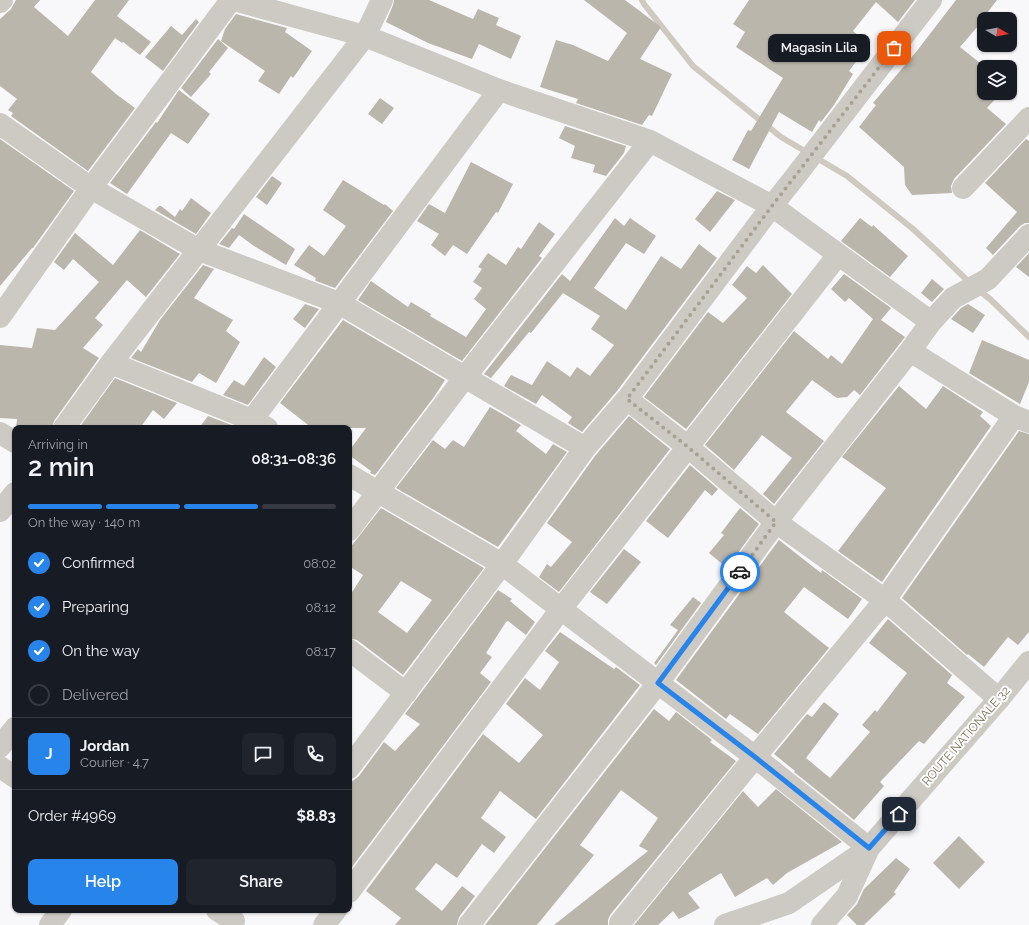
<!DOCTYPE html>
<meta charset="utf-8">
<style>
:root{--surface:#171b24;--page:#20242c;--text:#f1f3f6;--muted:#9ea1a6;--line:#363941;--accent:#2784ea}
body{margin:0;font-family:Raleway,sans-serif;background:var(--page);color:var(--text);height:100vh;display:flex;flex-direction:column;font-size:15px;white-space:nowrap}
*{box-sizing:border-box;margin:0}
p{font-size:13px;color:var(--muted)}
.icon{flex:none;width:22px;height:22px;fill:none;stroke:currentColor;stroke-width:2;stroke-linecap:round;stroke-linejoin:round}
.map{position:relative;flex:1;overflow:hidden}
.drawer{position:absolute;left:12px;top:425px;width:340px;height:488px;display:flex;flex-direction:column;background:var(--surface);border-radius:8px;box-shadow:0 1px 3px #0004}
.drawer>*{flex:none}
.needle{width:26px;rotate:99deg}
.fabs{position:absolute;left:977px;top:12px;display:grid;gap:8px}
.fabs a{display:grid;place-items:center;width:40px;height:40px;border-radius:8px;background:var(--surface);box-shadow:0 1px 3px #0004;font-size:20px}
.pin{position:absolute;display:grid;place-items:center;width:34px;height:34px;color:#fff;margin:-17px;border-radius:8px;box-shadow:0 2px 6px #0006}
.courier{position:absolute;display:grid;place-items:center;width:40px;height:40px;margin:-20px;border:3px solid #2784ea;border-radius:50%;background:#fff;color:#222;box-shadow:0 1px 5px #0007}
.bubble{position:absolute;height:28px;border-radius:8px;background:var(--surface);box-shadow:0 1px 3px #0004;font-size:13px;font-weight:600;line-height:28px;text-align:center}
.headline em{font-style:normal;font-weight:600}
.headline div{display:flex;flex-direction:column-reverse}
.headline{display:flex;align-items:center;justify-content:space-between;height:68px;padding:0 16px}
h1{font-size:26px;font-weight:600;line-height:30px}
.bar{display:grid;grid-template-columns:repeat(4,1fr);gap:6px 4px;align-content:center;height:48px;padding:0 16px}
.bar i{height:5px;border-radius:3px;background:var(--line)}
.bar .current{background:var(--accent)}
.bar p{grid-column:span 4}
.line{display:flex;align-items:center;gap:10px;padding:0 16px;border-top:1px solid var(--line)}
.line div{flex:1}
.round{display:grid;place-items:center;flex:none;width:42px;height:42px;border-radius:8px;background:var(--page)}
ol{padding:0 16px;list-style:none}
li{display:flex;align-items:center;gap:12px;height:44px}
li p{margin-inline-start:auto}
li .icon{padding:4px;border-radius:50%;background:var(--accent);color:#fff;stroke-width:4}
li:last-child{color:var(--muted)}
li i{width:22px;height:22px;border:2px solid var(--line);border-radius:50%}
.action{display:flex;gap:8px;margin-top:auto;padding:8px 16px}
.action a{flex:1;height:46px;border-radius:8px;background:var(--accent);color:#fff;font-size:16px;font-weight:600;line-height:46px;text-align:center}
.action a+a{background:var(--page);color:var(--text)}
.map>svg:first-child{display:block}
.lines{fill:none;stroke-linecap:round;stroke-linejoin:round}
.stream{stroke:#d0c9c0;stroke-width:6}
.building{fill:#bbb6ab;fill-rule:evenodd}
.minor{stroke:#cdcac4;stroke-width:22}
.tertiary{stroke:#cdcac4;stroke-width:22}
.done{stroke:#a8a295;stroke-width:4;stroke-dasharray:0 7.2}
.route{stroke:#2784ea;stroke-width:5}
.labels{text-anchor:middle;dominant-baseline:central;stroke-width:4;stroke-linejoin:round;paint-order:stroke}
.street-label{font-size:12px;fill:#7d755e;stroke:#fff}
</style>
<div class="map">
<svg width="1029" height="925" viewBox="0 0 1029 925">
<rect width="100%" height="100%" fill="#f8f7fa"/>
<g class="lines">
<path class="stream" d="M642,0L644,4L693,66L781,137L847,176L913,229L938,252L970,283
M977,289L990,299L1029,337"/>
</g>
<path class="building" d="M16,0H40L34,7L68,36L95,0H129L117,16L151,42L140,55L123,42L122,43L115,38L91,72L116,94L135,108L88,171L11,116L13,113L8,110L17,99L0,86V19L11,9Z
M394,0H429L473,19L478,9L499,18L496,25L521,36L511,59L479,44L472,59L428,43L386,22L393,5Z
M584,0H625L661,27L640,59L672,74L652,116L649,115L642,125L576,103L578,99L540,87L556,40L573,45L608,61L627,33Z
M749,0H915L898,22L876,2L853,31L869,44L849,71L853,74L834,105L821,122L819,120L812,132L779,112L749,169L732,160L748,130L751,131L783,78L736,47L745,32L733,24Z
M956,0H997L984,17L985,18L960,47L985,67H984V93H1001L987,108L1006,124L954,179L951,186L952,193L912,195L905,185L904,167L859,127L876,105L873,103L916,52Z
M236,14L287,28L285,32L312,51L293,78L291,76L279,94L258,81L265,71L221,41L225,29Z
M196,19L199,22L163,71L145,57L171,26L182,35Z
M218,39L228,48L209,72L211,74L191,97L181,88Z
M179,90L210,114L188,144L171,133L127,194L110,183L156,122L157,123Z
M380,98L394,108L382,124L368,114Z
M565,126L626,146L624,153L606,176L593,172L595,165L571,158L575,146L559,138Z
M0,139L74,191L33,248H32L0,286Z
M1026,139L1029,141V223H1025L1020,226L993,255L986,248L1017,212L985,183Z
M471,162L513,184L498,213L496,212L467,254L453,245L445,256L431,245L439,234L417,221L429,204L445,213Z
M272,176L282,183L267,205L256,197Z
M343,180L384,205L385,204L393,211L335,288L316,281L315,280L316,278L294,265L309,245L324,256L346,226L323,210Z
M717,191L735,200L710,232L695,219Z
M191,198L211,213L196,234L155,210L159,206H161L175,217L180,209L182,211Z
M244,214L295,249L286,265L254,246L239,235L229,248L219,244L232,228L234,229Z
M615,218L624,226L630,218L656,236L644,254L626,243L594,288L626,310L661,256L681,269L699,244L717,258L617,391L582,432L568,423L572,417L542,395L536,404L504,386L511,375L532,385L547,361L570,377L577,367L590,376L614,345L591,329L600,316L563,293L531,333L529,332L491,378L484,374L562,274L570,281Z
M860,218L872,227L873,225L908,256L890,277L841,241Z
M539,222L555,234L539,256L542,258L462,361L358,300L371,281L408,307L411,302L431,314L430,316L466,337L486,309L474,299L482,288L473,282L482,269L478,267L488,253L506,265L518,247L521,249Z
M140,230L180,254L146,297L127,280L95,318L103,325L83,348L99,358L54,421L52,428H16L17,419L0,418V345L32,348L37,328L55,330L99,282L73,259L64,270L54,262L75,233L113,265Z
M1029,253V277L1016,267Z
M203,265L214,269L194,298L233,320L226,331L240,342L216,383L199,373L192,382L131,358L138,349L141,352L160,320Z
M763,265L792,294L686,429L644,397L708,312L723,323L747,298L732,285L747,266L756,273Z
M844,274L891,308L881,320L905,337L860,395L854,390L847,397L837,398L812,380L786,412L824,441L774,504L763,494L792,458L762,435L734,470L705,445L794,331L828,359L831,355L842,364L873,319L849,298L845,302L831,289Z
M932,279L944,289L932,302L921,293Z
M305,304L319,309L305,328L293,319Z
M968,304L985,315L973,333L951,319L961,308Z
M343,320L445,380L434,397L375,475L370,473L371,471L349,455V451L366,428H312L280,403Z
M982,340L1029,360V382L1020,404L969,373Z
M264,357L276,367L248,405L223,395L234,380L244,386Z
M115,378L177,403L164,419L153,410L140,428H79Z
M899,386L926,409L943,386L983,412L980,416L991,426L882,582L838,551L886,488L842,457Z
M490,407L521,425L516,431L546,454L553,444L567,452L498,547L396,488L433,440L445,449L453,440L464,447Z
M208,416L234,426V428H199Z
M629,416L670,449L559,592L539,577L547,564L551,567L572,542L547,523L595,456Z
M1019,431L1029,434V632L1018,645L1008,637L984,667L968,654L967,655L902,598Z
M690,465L718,489L712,496L705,490L668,538L646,521Z
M381,508L484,568L403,675L357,640L349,638V597L363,575L349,566V549ZM401,581L432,600L407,633L378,612Z
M740,508L759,524L727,568L709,553L724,535L721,533Z
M779,540L821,573L822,570L862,599L848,619L804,587L784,612L829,648L758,734L730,714L726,719L676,680Z
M624,549L641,562L607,604L590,592Z
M498,590L512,599L510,601L535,622L526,635L508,621L506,622L486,653L492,657L480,673L491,682L349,871V784L359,776L384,742L395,751L420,724L405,714Z
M693,597L701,603L656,665L654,663L678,630L670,625Z
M888,619L952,675L947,683L965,697L924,744L919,741L880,782L884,786L854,820L794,772L795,771L774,754L807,714L812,717L824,702L839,714L806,758L830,778L870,732L862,725L875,710L877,712L907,673L869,643Z
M560,632L614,669L616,667L640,685L536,819L500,791L481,818L506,837L494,853L482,844L457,878L436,863L415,889L442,911L462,886L475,896L459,917L457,925H395L401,918L366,891L483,734L519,763L543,735L506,704L525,678L540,690L559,662L545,651Z
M654,709L669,721L676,712L712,740L710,742L736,761L610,915L608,920V925H554L648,851L639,846L658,818L621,790L580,845L594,855L537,925H485Z
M776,789L842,842L787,873L773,885L767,878L735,897L721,873L688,893L700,908L679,919L673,911L658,925H634L743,791L758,807Z
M959,836L985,862L959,889L933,863Z
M896,858L910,869L894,892L896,894L864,925H857L847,915L857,904L864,889Z"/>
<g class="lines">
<path class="minor" d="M234,0L365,36L499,90L650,141L772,206L931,322L910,351L1014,416L1029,422
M0,2L2,0
M0,124L91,188L199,250L339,303L585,448
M963,188L1029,118
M0,317L91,188L231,0
M931,322L953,298L988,279L1029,235
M111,363L252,420L267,428
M627,399L688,447L776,522L885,600L999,699
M64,428L111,363L365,36L382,0
M246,428L499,90
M0,433L15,442
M349,475L502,564L755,757L869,848L847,896L822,925
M0,511L15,493
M349,530L465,377L650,141
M349,650L406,693
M0,747L15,728
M0,767L15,777
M349,768L502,564L585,448L627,399L772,206L795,177L931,0
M349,892L561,609L838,255
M217,910L234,921
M50,925L61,910
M324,925L336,910
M469,925L658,683L776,522L910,351
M622,925L620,923L755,757L885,600L1014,416"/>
<path class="tertiary" d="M725,925L789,903L869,848L999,699L1029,662"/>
</g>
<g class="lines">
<path class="done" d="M740,572L776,522L688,447L627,399L772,206L894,48"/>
<path class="route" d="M740,572L658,683L755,757L869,848L899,814"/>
</g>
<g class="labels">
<g class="street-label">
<text transform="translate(966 736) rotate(-49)">ROUTE NATIONALE 32</text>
</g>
</g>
</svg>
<div class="fabs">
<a><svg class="needle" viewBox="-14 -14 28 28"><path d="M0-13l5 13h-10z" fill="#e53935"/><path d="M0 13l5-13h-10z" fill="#9ea1a6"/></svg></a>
<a><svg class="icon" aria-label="layers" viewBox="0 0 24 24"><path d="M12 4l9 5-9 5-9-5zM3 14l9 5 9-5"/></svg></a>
</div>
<div class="pin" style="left:894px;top:48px;background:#ea580c"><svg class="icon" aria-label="bag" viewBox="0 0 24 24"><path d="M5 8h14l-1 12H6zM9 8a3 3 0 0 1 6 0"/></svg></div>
<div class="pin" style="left:899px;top:814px;background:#1f2937"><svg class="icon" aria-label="home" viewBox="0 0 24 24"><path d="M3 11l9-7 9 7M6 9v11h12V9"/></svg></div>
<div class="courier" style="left:740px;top:572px"><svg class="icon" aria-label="car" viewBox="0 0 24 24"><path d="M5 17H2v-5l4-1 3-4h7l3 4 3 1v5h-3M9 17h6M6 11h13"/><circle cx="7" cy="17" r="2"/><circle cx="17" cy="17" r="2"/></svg></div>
<div class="bubble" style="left:768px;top:34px;width:102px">Magasin Lila</div>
<section class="drawer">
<div class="headline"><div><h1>2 min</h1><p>Arriving in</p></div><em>08:31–08:36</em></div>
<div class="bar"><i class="current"></i><i class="current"></i><i class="current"></i><i></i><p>On the way · 140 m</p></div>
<ol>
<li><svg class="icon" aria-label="check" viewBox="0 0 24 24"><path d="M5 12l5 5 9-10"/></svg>Confirmed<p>08:02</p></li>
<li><svg class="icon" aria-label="check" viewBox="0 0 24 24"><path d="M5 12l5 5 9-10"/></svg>Preparing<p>08:12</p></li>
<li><svg class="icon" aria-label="check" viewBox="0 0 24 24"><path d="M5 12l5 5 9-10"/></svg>On the way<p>08:17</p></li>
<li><i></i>Delivered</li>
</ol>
<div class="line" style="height:72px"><b class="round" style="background:var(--accent);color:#fff">J</b><div><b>Jordan</b><p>Courier · 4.7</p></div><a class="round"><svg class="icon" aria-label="chat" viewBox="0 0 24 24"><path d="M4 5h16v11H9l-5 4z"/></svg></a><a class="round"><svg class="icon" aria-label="phone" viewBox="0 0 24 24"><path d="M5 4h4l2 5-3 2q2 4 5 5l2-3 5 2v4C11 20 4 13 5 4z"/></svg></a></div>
<div class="line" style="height:52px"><div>Order #4969</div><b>$8.83</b></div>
<div class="action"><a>Help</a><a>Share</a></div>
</section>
</div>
